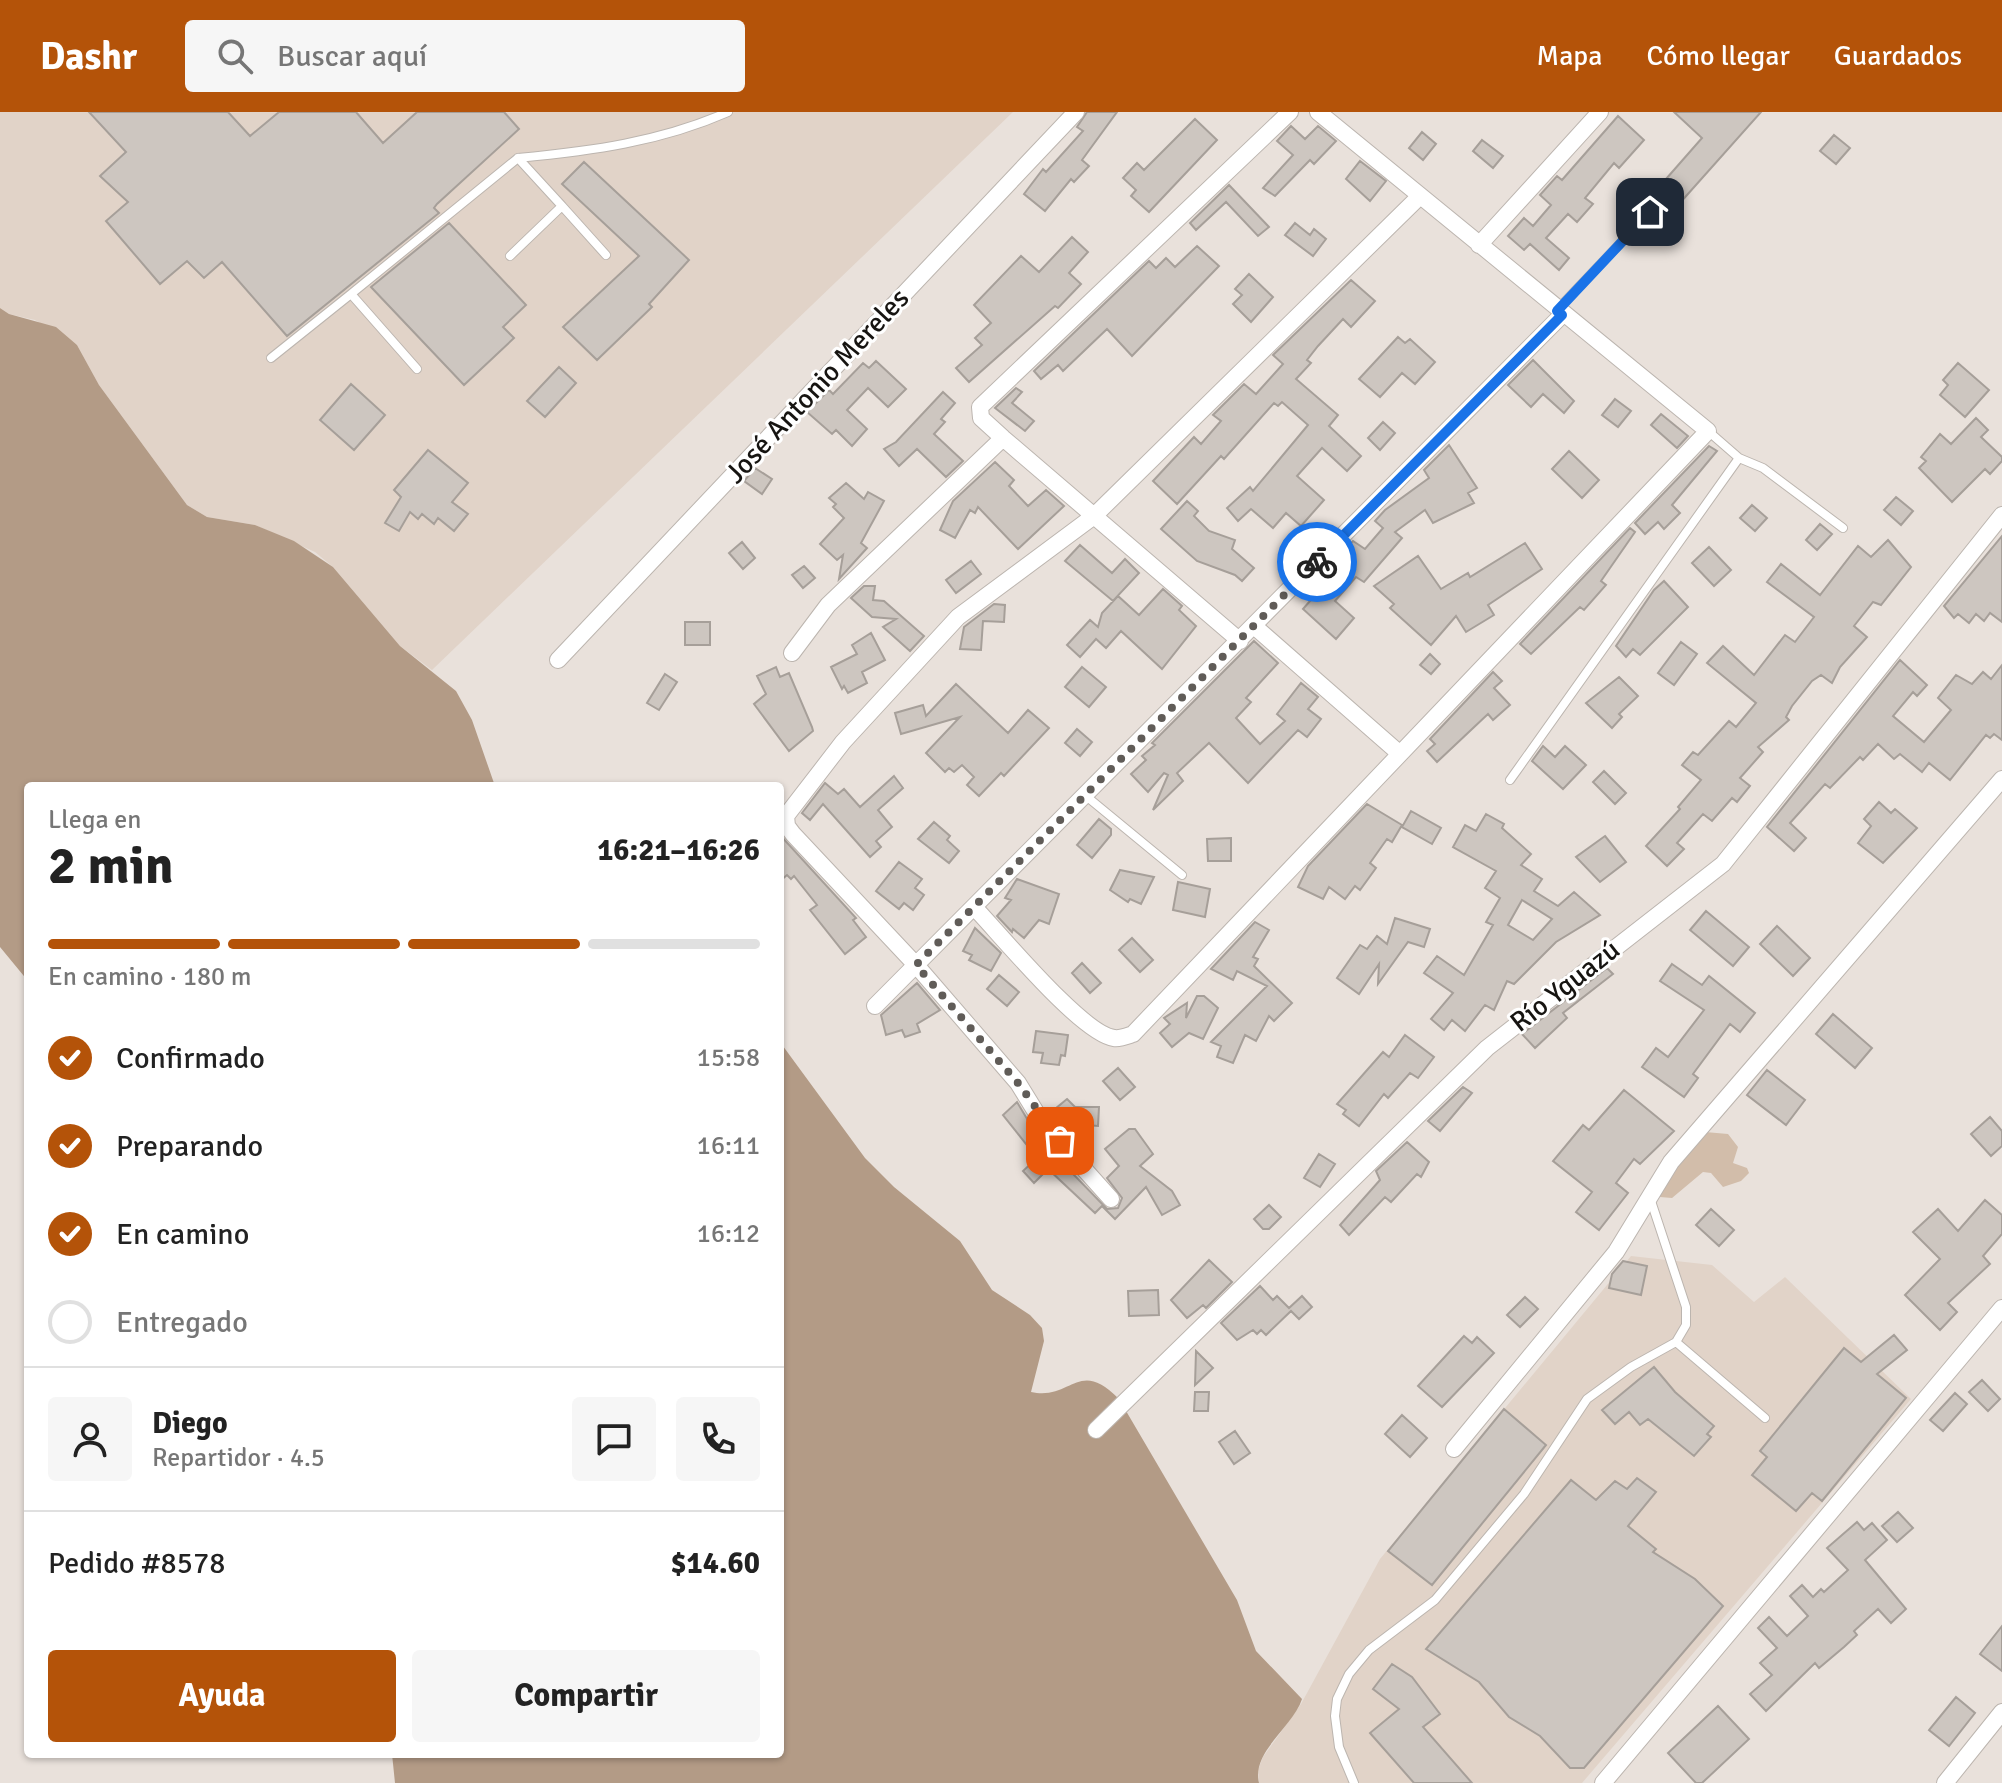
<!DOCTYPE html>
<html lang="es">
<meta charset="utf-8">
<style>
:root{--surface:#fff;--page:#f6f6f6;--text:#222;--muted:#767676;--line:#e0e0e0;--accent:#b45309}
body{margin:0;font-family:Signika,sans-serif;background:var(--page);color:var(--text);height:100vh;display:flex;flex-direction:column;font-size:30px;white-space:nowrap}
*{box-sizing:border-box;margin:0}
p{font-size:26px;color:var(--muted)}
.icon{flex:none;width:44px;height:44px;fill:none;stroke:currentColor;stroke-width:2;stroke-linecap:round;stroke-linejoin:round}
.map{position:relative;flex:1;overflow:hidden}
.sheet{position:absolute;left:24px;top:670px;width:760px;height:976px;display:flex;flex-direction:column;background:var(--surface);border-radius:8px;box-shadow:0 2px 6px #0004}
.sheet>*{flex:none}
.pin{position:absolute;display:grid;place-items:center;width:68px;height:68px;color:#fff;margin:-34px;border-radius:16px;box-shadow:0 4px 12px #0006}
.courier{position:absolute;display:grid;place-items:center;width:80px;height:80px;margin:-40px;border:6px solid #1a73e8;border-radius:50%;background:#fff;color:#222;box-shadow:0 2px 10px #0007}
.summary em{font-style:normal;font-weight:800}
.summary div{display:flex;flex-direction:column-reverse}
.summary{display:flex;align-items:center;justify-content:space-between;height:136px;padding:0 24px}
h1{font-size:52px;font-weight:800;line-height:60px}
.bar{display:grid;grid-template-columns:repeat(4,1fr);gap:12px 8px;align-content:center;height:96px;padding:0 24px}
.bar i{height:10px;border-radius:6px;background:var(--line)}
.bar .selected{background:var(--accent)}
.bar p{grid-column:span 4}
.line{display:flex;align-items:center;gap:20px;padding:0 24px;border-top:2px solid var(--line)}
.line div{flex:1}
.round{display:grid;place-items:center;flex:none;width:84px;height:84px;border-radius:8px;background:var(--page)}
ol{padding:0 24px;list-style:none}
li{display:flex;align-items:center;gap:24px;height:88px}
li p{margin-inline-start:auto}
li .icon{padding:8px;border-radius:50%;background:var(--accent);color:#fff;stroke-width:4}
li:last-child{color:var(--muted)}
li i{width:44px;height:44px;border:4px solid var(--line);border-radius:50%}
.cta{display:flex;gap:16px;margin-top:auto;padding:16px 24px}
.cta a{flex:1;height:92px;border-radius:8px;background:var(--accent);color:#fff;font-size:32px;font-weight:800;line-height:92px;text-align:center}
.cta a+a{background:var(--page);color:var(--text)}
header{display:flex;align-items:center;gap:48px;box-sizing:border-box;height:112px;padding:0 40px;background:var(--accent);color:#fff}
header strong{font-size:38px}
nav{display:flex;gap:44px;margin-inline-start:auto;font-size:28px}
.search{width:560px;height:72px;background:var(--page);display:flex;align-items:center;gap:20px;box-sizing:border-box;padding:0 28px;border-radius:8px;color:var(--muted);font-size:30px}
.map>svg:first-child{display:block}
.built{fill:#e1d3c8}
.green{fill:#d2bdaa}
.water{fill:#b39b86}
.building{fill:#cdc6c0;stroke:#a69f99;stroke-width:2;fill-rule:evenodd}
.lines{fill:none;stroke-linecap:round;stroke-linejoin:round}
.lane-casing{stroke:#bcb5af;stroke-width:10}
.street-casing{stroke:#bcb5af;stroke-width:18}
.lane{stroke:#fff;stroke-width:8}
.street{stroke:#fff;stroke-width:16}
.done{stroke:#605c58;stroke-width:8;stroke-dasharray:0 14.4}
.route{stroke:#1a73e8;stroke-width:10}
.labels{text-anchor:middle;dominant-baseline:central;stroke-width:6;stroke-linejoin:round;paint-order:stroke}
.street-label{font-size:28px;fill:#161411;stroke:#fff}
</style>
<header>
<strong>Dashr</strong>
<div class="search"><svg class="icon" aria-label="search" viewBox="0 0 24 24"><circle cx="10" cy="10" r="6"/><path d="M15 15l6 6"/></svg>Buscar aquí</div>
<nav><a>Mapa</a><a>Cómo llegar</a><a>Guardados</a></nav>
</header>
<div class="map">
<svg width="2002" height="1671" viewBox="0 0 2002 1671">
<rect width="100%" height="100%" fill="#e9e1db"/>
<path class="built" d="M0,0H1013L432,558L400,534L333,455L315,440L255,413L207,405L187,393L99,273L77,233L35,208L9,202L0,196Z
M1631,1144L1712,1153L1754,1190L1785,1165L1911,1287L1582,1671H1259L1258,1658L1263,1645L1301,1592L1380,1447Z"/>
<path class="green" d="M1705,1020L1728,1022L1738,1035L1733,1051L1747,1056L1749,1061L1741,1069L1723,1075L1711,1061L1703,1060L1672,1086L1660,1085L1657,1081L1661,1064Z"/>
<path class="water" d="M0,196L9,202L56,215L77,233L99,273L187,393L207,405L255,413L294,429L333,455L400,534L456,579L472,608L495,674H28V869L0,835Z
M780,930L865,1046L894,1075L960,1129L992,1178L1030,1203L1042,1216L1044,1229L1031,1280C1072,1289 1078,1245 1119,1287L1237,1488L1256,1539L1302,1587C1293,1615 1251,1640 1259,1671H395L392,1642H780Z"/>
<path class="building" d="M89,0H228L250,24L279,0H356L383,31L417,0H504L519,17L437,92L434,96L439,101L287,224L222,150L204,166L187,149L160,172L106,109L128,90L100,64L126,40Z
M1087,0H1117L1082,48L1089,54L1074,70L1071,67L1045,99L1024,82L1043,57L1046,60L1083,19L1077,15Z
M1674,0H1761L1679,92L1659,75L1702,26Z
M1618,4L1644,28L1619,56L1614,51L1585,86L1593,92L1577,110L1568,102L1546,126L1569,146L1559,158L1530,132L1524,138L1508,124L1524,106L1533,114L1551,93L1540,83L1557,64L1562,68Z
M1195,7L1217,28L1149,100L1131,84L1136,78L1123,66L1137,51L1144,58Z
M1291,14L1305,27L1318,14L1336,29L1314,52L1310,48L1275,84L1263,76L1293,43L1277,29Z
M1422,20L1436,32L1423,48L1409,36Z
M1834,23L1850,36L1836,52L1820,39Z
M1482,28L1503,44L1493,56L1473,39Z
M1360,49L1386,69L1370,89L1346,67Z
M584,50L689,148L649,192L652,195L597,248L563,215L639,144L562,72Z
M1229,73L1269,115L1258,124L1226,90L1196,118L1190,111Z
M449,111L526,193L503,215L514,226L464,273L371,175Z
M1295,111L1310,123L1314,117L1326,127L1313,144L1285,123Z
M1072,125L1088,140L1069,161L1081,172L1058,196L1055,194L969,270L956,256L982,233L975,226L991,211L974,193L1021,144L1039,160Z
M1197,134L1219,154L1132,244L1107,217L1063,259L1058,253L1041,267L1034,259L1149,149L1156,156L1166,146L1175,155Z
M1249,162L1273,185L1251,210L1233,192L1242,183L1235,177Z
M1351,168L1375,189L1351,215L1343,207L1318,234L1307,248L1311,251L1296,267L1338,303L1329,314L1361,344L1347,359L1322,336L1297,364L1324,388L1301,414L1286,401L1273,416L1251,397L1238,409L1227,396L1250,375L1253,379L1308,313L1282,290L1278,294L1274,291L1224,347L1221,344L1177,392L1153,369L1194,325L1201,332L1221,309L1213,303L1244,272L1256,282L1283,252L1273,243Z
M1398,225L1405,231L1410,227L1435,250L1415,272L1402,261L1380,285L1359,267Z
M1533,248L1574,289L1564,301L1543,282L1531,295L1508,273Z
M876,249L906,277L888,295L868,276L847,298L867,317L852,334L836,318L832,322L807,300L829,278L833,282L863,251L869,256Z
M1958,251L1989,278L1965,305L1940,283L1948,273L1943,268Z
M559,255L576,271L545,305L527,289Z
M351,272L385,303L354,338L320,308Z
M1016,276L1022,280L1012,291L1034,309L1025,319L995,296Z
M943,280L955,291L941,307L945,310L934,322L963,349L946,365L917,337L899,354L884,337L896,330Z
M1615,287L1631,299L1618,315L1602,303Z
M1661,302L1688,324L1677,336L1651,313Z
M1976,306L1988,318L1981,325L2002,345V349L1990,362L1985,357L1952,390L1919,356L1926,349L1921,345L1940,322L1951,332Z
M1383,310L1395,321L1380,338L1368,326Z
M1449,333L1477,376L1468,381L1474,391L1433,411L1425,398L1395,420L1402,426L1364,470L1356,465L1335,489L1354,506L1336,527L1303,497L1346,448L1339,443L1353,429L1365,437L1383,416L1375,409L1385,398L1429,366L1424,358Z
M1709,334L1717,339L1672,393L1680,401L1664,417L1658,410L1645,422L1635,411Z
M428,338L468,371L452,390L468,402L454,419L438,406L434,412L422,402L418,407L410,400L399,419L385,411L401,385L394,378Z
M1569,339L1599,368L1582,386L1552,357Z
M995,350L1014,368L1009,374L1028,394L1046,378L1064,394L1018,437L978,395L975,401L970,398L955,426L940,418L953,389Z
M755,356L772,367L762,382L744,369Z
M846,371L864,387L868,380L884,389L861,431L867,436L839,467L843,443L837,448L820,432L844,406L833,395L836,392L829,386Z
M1896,385L1913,399L1901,413L1884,398Z
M1187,389L1198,399L1194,404L1209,419L1235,428L1232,437L1254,456L1242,469L1235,463L1197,449L1161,417Z
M1752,393L1767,406L1755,419L1740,406Z
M1820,412L1832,422L1817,438L1806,428Z
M1630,416L1635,420L1601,469L1606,473L1584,498L1580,495L1531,542L1520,532Z
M2002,424V510L1990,501L1984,509L1976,502L1969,511L1958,502L1954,506L1944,494Z
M1888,428L1911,455L1881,493L1873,490L1854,514L1867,525L1840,555L1832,571L1821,563L1812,569L1792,594L1786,605L1789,608L1758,635L1763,640L1740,666L1750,674L1737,690L1732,686L1712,709L1703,702L1677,731L1684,737L1667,754L1646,734L1680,697L1678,695L1701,668L1682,653L1693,640L1698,643L1729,609L1736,615L1756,591L1707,551L1723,534L1754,563L1785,523L1795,530L1814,505L1767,470L1781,452L1820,483L1858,434L1871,445Z
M742,430L755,446L743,457L729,441Z
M1525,431L1542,457L1488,493L1494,503L1466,520L1456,504L1431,533L1390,496L1394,492L1374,474L1418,444L1441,477L1468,461L1470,465Z
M1080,433L1112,461L1125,447L1139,461L1113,489L1065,449Z
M1709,435L1731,458L1714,474L1692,451Z
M971,449L981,462L956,481L946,468Z
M804,454L815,466L803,476L792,463Z
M1664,469L1688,495L1640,543L1633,537L1626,545L1616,534L1654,478Z
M864,474H875L873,488L884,489L924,524L910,539L883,515L896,507L872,505L851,486Z
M1163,477L1182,494L1179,498L1196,514L1162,557L1121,519L1106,536L1096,527L1080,545L1067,533L1090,508L1098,515L1102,501L1118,484L1139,503Z
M994,492L1005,493L1004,510L983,509L981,538L960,537L964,515Z
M685,510H710V533H685Z
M871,521L885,548L862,560L867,571L848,581L844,574L842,577L831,555L857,542L852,533Z
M1254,529L1278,551L1246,586L1251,590L1236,606L1260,632L1285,609L1277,602L1301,571L1318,585L1308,597L1321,607L1307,625L1298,618L1248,671L1209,631L1177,661L1183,669L1153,698L1168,663L1164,661L1148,680L1131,662L1146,648L1142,644L1155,633L1152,631Z
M1681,530L1697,542L1674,573L1658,561Z
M1430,542L1440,552L1431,562L1420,553Z
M1900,548L1927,573L1917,584L1913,580L1893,604L1924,630L1951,598L1938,586L1956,563L1972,572L1983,560L1991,567L2002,553V628L1994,622L1990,626L1986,623L1950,668L1929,651L1922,660L1900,642L1894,647L1878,632L1863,648L1860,645L1830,676L1825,672L1790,711L1806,726L1794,739L1767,715Z
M776,555L780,565L789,561L812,615L813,619L789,639L754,592L766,582L757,564Z
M1082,555L1106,575L1089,595L1065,575Z
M1493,560L1502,569L1494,576L1510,593L1493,608L1488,602L1437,650L1427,639L1435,632L1430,627Z
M665,562L677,570L659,598L647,591Z
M1619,565L1638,584L1619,602L1622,605L1612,616L1586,591Z
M956,572L1008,621L1028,598L1049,616L1004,664L1001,661L979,684L967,673L974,665L962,653L954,660L949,656L945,660L926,641L960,605L901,622L895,601L923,593L926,604Z
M1077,617L1092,630L1080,644L1065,631Z
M1543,634L1555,645L1565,634L1586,653L1563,677L1532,649Z
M1604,659L1626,681L1615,692L1593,670Z
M894,664L903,676L878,698L892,715L876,729L881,735L870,745L823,692L810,708L802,701L825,671L838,682L844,677L860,695Z
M1879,690L1891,701L1895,697L1917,716L1883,751L1858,731L1871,714L1864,707Z
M1367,692L1402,713L1392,730L1387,727L1370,751L1376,756L1360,778L1355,774L1345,787L1329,775L1323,787L1298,775L1308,754Z
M1411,699L1441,716L1432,732L1402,715Z
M1486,702L1504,712L1502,716L1531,742L1521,753L1542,767L1534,779L1558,794L1574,780L1600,803L1556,830L1514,872L1507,869L1494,898L1485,893L1465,919L1452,908L1444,918L1431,907L1453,881L1424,861L1437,844L1464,863L1493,813L1486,810L1500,786L1485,776L1496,759L1453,735L1465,713L1476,719ZM1522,788L1552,807L1533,828L1508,813Z
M1099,707L1111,717V723L1092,746L1077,733Z
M934,710L950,724L947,728L959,739L949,751L918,727Z
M780,723L856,806L853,808L866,825L845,842L810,798L817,793L794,764L791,767L787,763L780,769Z
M1605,724L1626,750L1600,770L1576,745Z
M1231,726V749H1208L1207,727Z
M899,750L922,767L915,776L924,783L913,798L904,791L899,797L876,779Z
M1120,758L1154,765L1141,792L1130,787L1128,790L1110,778Z
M1017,767L1059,782L1049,812L1039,808L1024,826L1013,817L1012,820L997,804L1011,788L1005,786Z
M1178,770L1210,777L1205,805L1173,798Z
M1706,799L1749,835L1733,854L1690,818Z
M1395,806L1430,817L1424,835L1408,830L1378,872L1379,852L1359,882L1337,866L1360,833L1367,837L1377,824L1387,832Z
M1255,810L1269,818L1253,845L1258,847L1254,854L1292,891L1274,909L1269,904L1256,929L1245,923L1233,951L1217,945L1221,934L1211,930L1267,874L1237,859L1233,868L1211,857Z
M1777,814L1810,846L1793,864L1760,832Z
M975,816L1001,841L991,859L969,848L972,843L963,839Z
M1132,826L1153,848L1140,860L1119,838Z
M1082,851L1101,871L1090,881L1072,861Z
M1672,852L1702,873L1709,864L1755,901L1740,920L1730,912L1693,962L1698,966L1684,985L1642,955L1656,936L1668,945L1704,898L1660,869Z
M1607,856L1613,862L1563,901L1567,906L1535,936L1522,922Z
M999,863L1019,880L1007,894L987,877Z
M917,871L940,898L917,912L920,920L905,925L902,918L886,923L881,903Z
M1197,884H1204L1218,896L1203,927L1189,921L1172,935L1160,921L1170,912L1164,906L1187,891L1186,906Z
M1833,902L1872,936L1855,956L1816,922Z
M1036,919L1068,923L1065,944L1061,943L1059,953L1041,951L1043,941L1033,940Z
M1405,923L1434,945L1418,966L1410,961L1388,986L1384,982L1359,1014L1343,1002L1346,998L1337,992L1383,940L1389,945Z
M1118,956L1135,975L1120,988L1103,969Z
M1767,958L1805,988L1786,1013L1747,983Z
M1463,975L1472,981L1440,1019L1428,1009Z
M1624,978L1674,1019L1640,1052L1634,1047L1616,1071L1628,1081L1599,1118L1576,1100L1592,1080L1553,1049L1583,1013L1589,1018Z
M1067,987L1075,995H1099L1098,1014L1086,1013L1076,1022L1055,997Z
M1017,990L1039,1027L1107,1097L1118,1096L1122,1086L1107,1066L1119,1054L1105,1037L1129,1017H1135L1153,1042L1140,1054L1172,1079L1180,1093L1162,1103L1146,1075L1115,1107L1102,1094L1095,1101L1048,1057L1034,1071L1023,1059L1037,1046L1003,1003Z
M1990,1005L2002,1019V1034L1991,1044L1971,1022Z
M1407,1030L1429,1050L1421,1065L1417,1062L1391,1090L1385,1085L1349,1123L1340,1113L1380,1068L1376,1059Z
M1319,1042L1335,1052L1320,1075L1304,1066Z
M1985,1088L2002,1103V1122L1983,1144L1990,1152L1948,1191L1957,1200L1940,1218L1905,1183L1940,1147L1913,1120L1938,1097L1958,1119Z
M1269,1093L1281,1105L1269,1117H1263L1254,1107Z
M1711,1097L1734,1118L1719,1134L1696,1113Z
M1209,1148L1232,1170L1206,1196L1203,1193L1187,1206L1171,1188Z
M1623,1149L1647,1154L1641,1183L1609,1176L1612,1162Z
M1260,1174L1273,1188L1277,1184L1289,1196L1302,1184L1312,1195L1299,1207L1291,1199L1266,1223L1261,1218L1257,1222L1253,1218L1237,1228L1221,1211Z
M1158,1178L1159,1203L1129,1204L1128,1179Z
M1525,1185L1538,1197L1520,1215L1507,1203Z
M1894,1223L1907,1238L1877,1262L1906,1286L1822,1389L1812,1381L1796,1399L1752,1363L1767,1345L1760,1339L1844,1236L1861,1250Z
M1464,1224L1472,1231L1477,1225L1494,1241L1442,1295L1418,1274Z
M1196,1239L1213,1256L1195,1273Z
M1654,1255L1675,1280L1714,1314L1707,1322L1711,1325L1694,1344L1648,1307L1640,1313L1629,1300L1615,1312L1602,1298Z
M1982,1268L2000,1287L1988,1299L1969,1280Z
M1195,1280H1209L1208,1299H1194Z
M1955,1281L1967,1292L1943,1319L1930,1308Z
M1504,1297L1546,1333L1432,1473L1388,1439Z
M1402,1303L1427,1326L1410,1345L1385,1322Z
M1235,1319L1250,1341L1234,1352L1219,1330Z
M1637,1366L1656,1380L1628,1414L1656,1437L1653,1440L1695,1467L1723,1494L1584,1656H1570L1540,1624L1509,1605L1479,1570L1426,1537L1571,1368L1596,1388L1615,1369L1627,1377Z
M1898,1400L1913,1416L1897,1430L1882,1414Z
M1857,1410L1864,1418L1872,1411L1887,1428L1865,1448L1906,1497L1891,1511L1878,1497L1854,1519L1857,1523L1844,1535L1819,1556L1815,1551L1766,1599L1750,1582L1772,1563L1760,1551L1777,1536L1758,1516L1769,1505L1787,1524L1808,1504L1790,1484L1802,1473L1813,1485L1821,1477L1824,1480L1848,1458L1827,1436Z
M2002,1514V1559L1980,1542Z
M1392,1552L1412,1565L1440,1602L1423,1615L1472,1671H1414L1370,1621L1399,1597L1373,1577Z
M1956,1585L1975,1601L1949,1634L1929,1618Z
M1718,1594L1749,1627L1702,1671H1696L1668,1641Z"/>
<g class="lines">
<defs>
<path id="lane" d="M518,46C591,39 660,30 728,0
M562,94L606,143
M351,182L518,46L562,94L510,144
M1557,198L1650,100
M271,246L351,182L417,257
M1708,319L1739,346L1763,356L1843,416
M1510,668L1739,346
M1086,684L1182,763
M1676,1230L1765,1306
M1354,1671L1339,1635L1335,1604L1337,1587L1349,1562L1369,1538L1435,1488L1524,1382L1587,1287L1631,1255L1676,1230L1686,1213V1195L1650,1086"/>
<path id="street" d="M1479,133L1600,0
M1254,514L1399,641
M1240,529L1003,326L981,306L980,295L1290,0
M792,541L828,493L1003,326
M558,548L1076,0
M974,795C1000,822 1082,922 1114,926C1120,927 1127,924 1133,922L1708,319L1318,0
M875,894L1562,203
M1111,1087L1042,1010L1018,971L916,853L793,722L787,714L786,704L843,630L958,505L1094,404L1419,85
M1096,1318L1487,936L1723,752L2002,403
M1454,1337L1616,1140L1671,1050L2002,667
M1603,1671L2002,1196
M1945,1671L2002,1600"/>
</defs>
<use href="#lane" class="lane-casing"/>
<use href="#street" class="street-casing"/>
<use href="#lane" class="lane"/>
<use href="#street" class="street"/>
</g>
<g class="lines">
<path class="done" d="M1060,1029L1018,971L916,853L1317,450"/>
<path class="route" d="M1317,450L1562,203L1557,199L1650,100"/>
</g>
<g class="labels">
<g class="street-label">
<text transform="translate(817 274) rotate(-47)">José Antonio Mereles</text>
<text transform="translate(1565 874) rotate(-38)">Río Yguazú</text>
</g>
</g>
</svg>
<div class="pin" style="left:1060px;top:1029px;background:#ea580c"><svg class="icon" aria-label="bag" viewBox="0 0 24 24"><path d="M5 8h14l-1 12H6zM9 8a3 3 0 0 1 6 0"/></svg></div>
<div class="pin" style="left:1650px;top:100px;background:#1f2937"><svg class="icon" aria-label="home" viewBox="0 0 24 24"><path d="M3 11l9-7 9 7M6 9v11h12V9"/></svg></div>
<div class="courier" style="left:1317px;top:450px"><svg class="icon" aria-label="bike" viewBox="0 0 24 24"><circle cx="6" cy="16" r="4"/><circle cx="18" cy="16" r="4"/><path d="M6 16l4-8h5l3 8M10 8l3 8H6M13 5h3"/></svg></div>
<section class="sheet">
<div class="summary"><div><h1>2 min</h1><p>Llega en</p></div><em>16:21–16:26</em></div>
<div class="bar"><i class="selected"></i><i class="selected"></i><i class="selected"></i><i></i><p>En camino · 180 m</p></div>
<ol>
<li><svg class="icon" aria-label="check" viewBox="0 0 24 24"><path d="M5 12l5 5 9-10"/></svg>Confirmado<p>15:58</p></li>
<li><svg class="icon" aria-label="check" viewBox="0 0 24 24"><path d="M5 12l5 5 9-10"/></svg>Preparando<p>16:11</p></li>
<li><svg class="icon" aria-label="check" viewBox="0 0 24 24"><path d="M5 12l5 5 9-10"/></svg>En camino<p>16:12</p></li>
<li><i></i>Entregado</li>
</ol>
<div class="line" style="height:144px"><a class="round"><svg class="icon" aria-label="person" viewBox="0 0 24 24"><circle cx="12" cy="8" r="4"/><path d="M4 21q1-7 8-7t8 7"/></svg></a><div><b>Diego</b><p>Repartidor · 4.5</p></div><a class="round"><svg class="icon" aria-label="chat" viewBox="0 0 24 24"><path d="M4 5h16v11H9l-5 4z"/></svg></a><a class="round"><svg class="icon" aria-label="phone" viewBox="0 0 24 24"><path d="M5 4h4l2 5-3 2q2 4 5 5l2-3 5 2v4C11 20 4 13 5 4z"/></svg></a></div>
<div class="line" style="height:104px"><div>Pedido #8578</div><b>$14.60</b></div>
<div class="cta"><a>Ayuda</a><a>Compartir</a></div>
</section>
</div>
